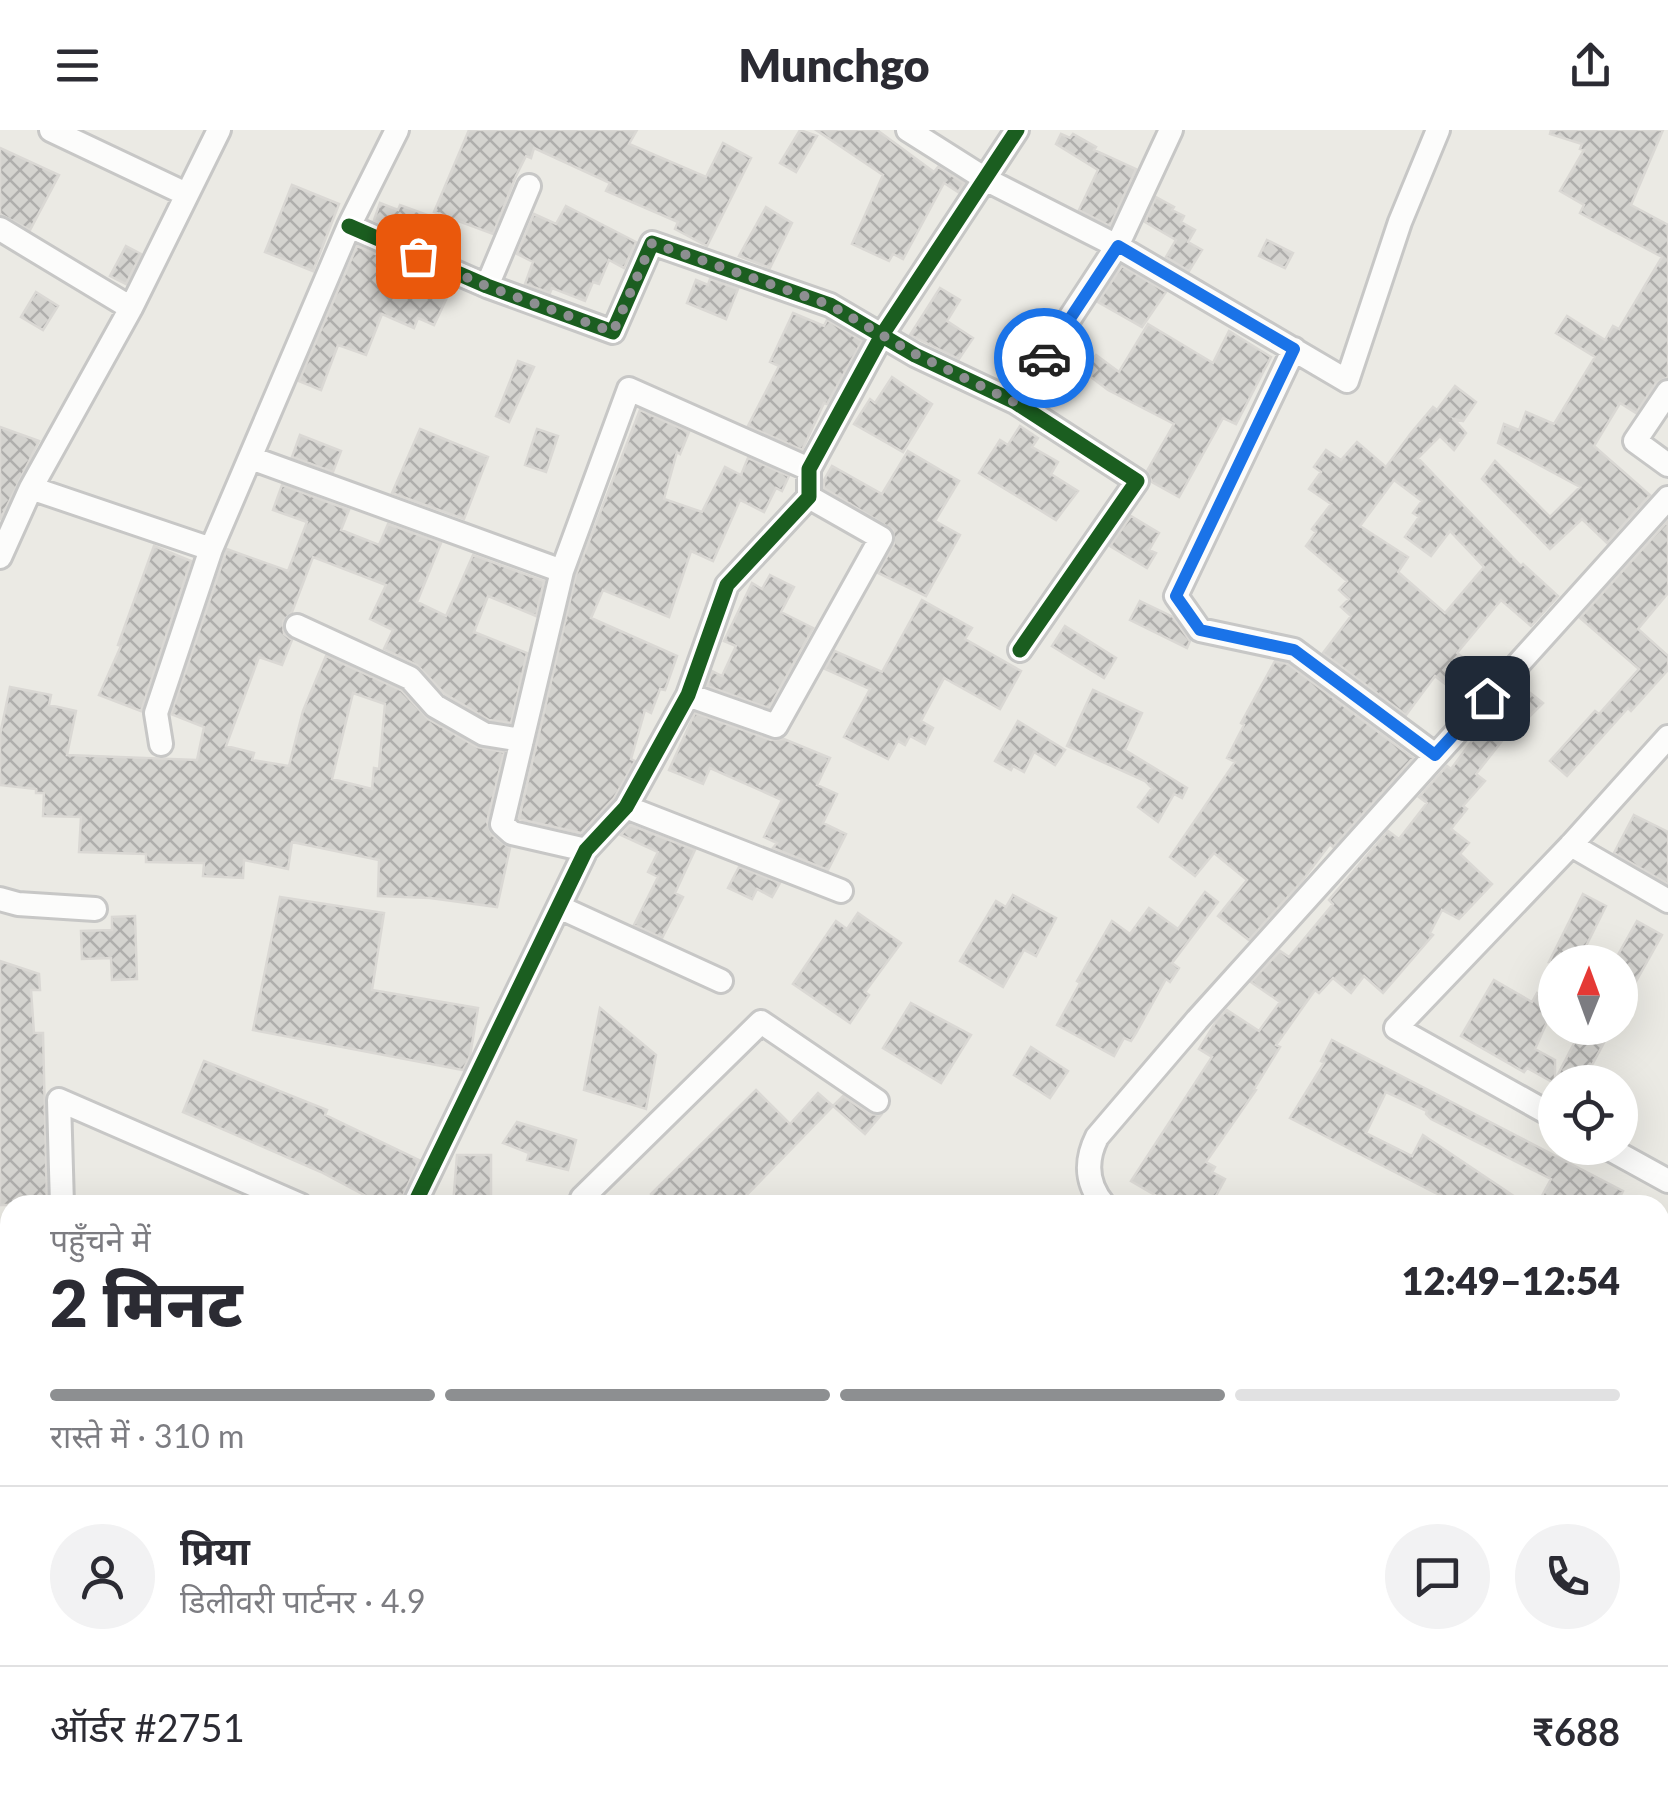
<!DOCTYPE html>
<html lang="hi">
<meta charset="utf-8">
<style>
:root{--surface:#fff;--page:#f2f2f3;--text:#2b2b33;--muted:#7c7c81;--line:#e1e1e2;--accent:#8d8f91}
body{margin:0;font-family:Lato,"Noto Sans Devanagari",sans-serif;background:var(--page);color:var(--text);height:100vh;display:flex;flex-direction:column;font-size:38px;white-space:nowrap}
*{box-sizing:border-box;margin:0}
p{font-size:32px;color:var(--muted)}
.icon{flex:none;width:55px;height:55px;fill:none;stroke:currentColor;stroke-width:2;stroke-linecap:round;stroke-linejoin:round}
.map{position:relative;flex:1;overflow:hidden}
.sheet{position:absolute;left:0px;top:1065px;width:1670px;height:622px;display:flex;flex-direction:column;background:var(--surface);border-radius:30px 30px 0 0;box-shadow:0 10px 40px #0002}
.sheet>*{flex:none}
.needle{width:65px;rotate:1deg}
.controls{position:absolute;left:1538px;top:815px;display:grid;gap:20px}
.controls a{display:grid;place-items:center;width:100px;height:100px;border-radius:50%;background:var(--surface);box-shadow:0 10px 40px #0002;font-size:50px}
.pin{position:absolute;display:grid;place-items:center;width:85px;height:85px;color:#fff;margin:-42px;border-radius:20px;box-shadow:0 5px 15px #0006}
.courier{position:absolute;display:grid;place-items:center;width:100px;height:100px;margin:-50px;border:8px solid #1a73e8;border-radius:50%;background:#fff;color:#222;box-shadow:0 2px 12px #0007}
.head em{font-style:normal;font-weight:800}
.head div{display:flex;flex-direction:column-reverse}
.head{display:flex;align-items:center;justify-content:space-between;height:170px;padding:0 50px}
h1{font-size:65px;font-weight:800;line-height:75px}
.bar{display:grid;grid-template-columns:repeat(4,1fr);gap:15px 10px;align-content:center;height:120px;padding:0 50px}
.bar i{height:12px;border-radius:8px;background:var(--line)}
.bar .current{background:var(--accent)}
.bar p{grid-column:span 4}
.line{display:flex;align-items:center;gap:25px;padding:0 50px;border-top:2px solid var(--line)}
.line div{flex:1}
.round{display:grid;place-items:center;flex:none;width:105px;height:105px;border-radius:52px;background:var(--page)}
header{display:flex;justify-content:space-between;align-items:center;height:130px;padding:0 50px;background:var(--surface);font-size:45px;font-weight:800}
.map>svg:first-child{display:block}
.building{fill:url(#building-cross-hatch);stroke:#dad8d4;stroke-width:2.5;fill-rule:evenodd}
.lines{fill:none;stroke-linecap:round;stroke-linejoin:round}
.street-casing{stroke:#c7c7c6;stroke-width:28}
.secondary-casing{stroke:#c7c8c6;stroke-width:38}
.street{stroke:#fcfcfb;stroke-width:22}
.secondary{stroke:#fcfcfb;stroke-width:32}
.cycleway-casing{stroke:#fff;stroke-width:21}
.cycleway{stroke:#1b5e20;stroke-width:15}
.done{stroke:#8d8f91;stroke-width:10;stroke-dasharray:0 18}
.route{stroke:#1a73e8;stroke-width:12}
</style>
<header><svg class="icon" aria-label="menu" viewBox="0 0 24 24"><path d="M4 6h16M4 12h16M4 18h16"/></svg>Munchgo<svg class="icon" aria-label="share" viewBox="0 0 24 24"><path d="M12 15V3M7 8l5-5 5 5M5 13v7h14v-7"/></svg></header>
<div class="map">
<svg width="1668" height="1687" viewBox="0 0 1668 1687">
<defs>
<pattern id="building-cross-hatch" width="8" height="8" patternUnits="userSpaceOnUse" patternTransform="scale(2.5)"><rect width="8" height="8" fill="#d4d3cf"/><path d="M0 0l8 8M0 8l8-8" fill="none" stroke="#afaeac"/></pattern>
</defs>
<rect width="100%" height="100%" fill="#ebeae4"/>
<path class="building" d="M469,0H637L629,14L706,47L723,13L751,28L707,116L675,99L678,92L606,61L610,53L534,18L531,28L526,26L516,46L493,104L434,82Z
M800,0L817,6L796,42L780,33Z
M816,0H877L934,42L938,37L964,53L958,62L944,53L903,129L893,124L889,131L852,114L883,45Z
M1551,0H1663L1631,75L1668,95V247L1656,253L1636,283L1620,273L1594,316L1650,365L1607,413L1582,389L1550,419L1482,349L1495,331L1550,387L1580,357L1498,313L1504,294L1519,300L1526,282L1554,294L1595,227L1556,203L1567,186L1605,210L1613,196L1619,199L1662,127L1580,83L1584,75L1560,61L1584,20L1580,19L1582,14L1550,4Z
M1061,4L1070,8L1073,4L1096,17L1094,20L1136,39L1110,96L1079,80L1098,40L1056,14Z
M0,18L59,45L30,100L0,84Z
M292,55L339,74L313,141L265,122Z
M1156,67L1174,77L1172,80L1184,86L1181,92L1195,100L1188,112L1202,120L1189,141L1166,127L1176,110L1145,92Z
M380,73L398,80L400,75L433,87L423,112L374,90Z
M566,76L636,112L624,138L609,130L599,154L593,152L585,171L552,158L550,163L525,154L533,132L517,124L534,84L556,94Z
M766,77L792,93L770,138L739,126Z
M1267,110L1293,123L1285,138L1259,126Z
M126,116L141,124L126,154L110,146Z
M357,116L452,157L434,195L418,188L414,198L382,184L366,225L338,215L321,260L299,251Z
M1122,136L1166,162L1142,197L1098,172Z
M710,149L738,159L726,189L687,173L696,150L708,155Z
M940,158L960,170L947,191L973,208L959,229L910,205Z
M36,162L58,176L43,200L21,187Z
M793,183L824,196L827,190L862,211L827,274L824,273L802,320L748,296L779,236L770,232Z
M1148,194L1213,233L1229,201L1271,227L1236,294L1223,288L1179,367L1152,352L1147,341L1174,294L1108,260L1083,241L1096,225L1119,242Z
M518,231L534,237L509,292L496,286Z
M892,247L932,274L903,322L854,294L870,269L875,273Z
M1455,256L1476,272L1463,291L1454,289L1466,303L1454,320L1440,306L1418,328L1521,436L1523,434L1558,466L1531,496L1501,470L1457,523L1487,546L1466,570L1435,546L1406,585L1323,523L1351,486L1341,477L1349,469L1339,460L1347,451L1306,416L1316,402L1312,399L1331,374L1309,359L1321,342L1314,337L1326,320L1341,330L1357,312L1386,337L1411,303L1433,277L1437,280ZM1394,350L1422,371L1413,383L1419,387L1405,407L1431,426L1450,401L1484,437L1445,483L1398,442L1408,427L1360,396Z
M640,280L689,302L680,324L677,322L664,369L702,382L725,337L741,345L748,328L789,346L782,361L776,358L764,382L740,370L713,431L691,421L669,487L603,460L591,488L677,526L665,560L660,559L651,583L645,580L631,629L635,631L614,668L581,703L519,689L576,445Z
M1020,296L1038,308L1032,317L1058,332L1051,344L1078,361L1056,390L979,343L1000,310L1008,315Z
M0,297L39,311L0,390Z
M420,299L488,327L464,389L392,363Z
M537,299L558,306L546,342L525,335Z
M300,305L341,321L333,342L292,327Z
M908,321L959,351L935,391L960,405L926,466L878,443L894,414L893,400L824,358V350L832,336L882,364Z
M282,355L349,380L341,400L379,415L388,394L441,413L417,472L446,486L473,425L544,451L536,486L488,466L474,502L527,523L511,593L489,590L445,564L417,535L384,519L393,500L370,489L386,455L313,427L292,482L283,491L284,504L292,510L282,535L259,527L226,616L254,623L252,630L289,636L303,581L326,526L401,560L428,589L477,617L504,622L487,692L492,705L510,718L497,777L430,768L378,766L379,730L292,712L288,739L244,730L243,748L203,746L204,733L146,732V724L79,722L81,687L43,686L44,663H36V659L0,655V605L10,557L51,565L49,575L76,581L67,625L197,630L204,597L171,584L227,419L288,441L307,392L273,380ZM353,563L385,574L379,639L374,638L372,659L332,649Z
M1131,386L1159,403L1149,420L1156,423L1147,438L1110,416Z
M1668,391V463L1638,499L1668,526V540L1631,581L1628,578L1567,646L1550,631L1595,581L1599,584L1639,539L1580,488Z
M154,416L191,431L141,581L99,565L121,516L118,515Z
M770,445L794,457L781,482L813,498L769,578L707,556L712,541L722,546L736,516L724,511L752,453L762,459Z
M922,470L972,498L965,509L1021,541L1000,579L944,548L921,591L933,598L925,614L910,606L905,615L898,611L888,629L844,607L870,559L825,539L835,521L882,542Z
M1140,471L1173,487L1190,511L1187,518L1130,490Z
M1065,496L1116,528L1104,548L1052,516Z
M1275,531L1288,534L1413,628L1333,717L1330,714L1302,751L1249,810L1218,786L1247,750L1214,723L1195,746L1170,727L1235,632L1227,628L1244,595L1241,593Z
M1520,555L1543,573L1525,591L1520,588L1476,644L1485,651L1463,676L1467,679L1451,699L1469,713L1460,724L1492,754L1459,789L1442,780L1430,803L1433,805L1383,863L1364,846L1351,863L1333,848L1319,863L1315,860L1276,915L1280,917L1254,959L1256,960L1206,1032L1215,1037L1212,1042L1225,1049L1211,1075H1200L1187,1068L1183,1075H1172L1131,1051L1212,927L1199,919L1217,890L1227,880L1259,901L1280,872L1251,852L1280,821L1289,827L1333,774L1329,770L1388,701L1399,709L1427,673L1419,667L1447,636L1451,639L1486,592Z
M1093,560L1142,583L1125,620L1187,658L1182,668L1174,664L1158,692L1138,677L1152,658L1145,651L1067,616Z
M695,583L771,610L784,609L830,628L817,655L837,664L823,693L846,704L828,740L773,718L777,713L764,707L782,670L710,638L703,654L669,640Z
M1018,591L1065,620L1055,635L1034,622L1024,642L1013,636L1011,640L995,631Z
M1634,685L1668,702V754L1614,723Z
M630,695L695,720L675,763L683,767L662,808L634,795L658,747L648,742L658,722L621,705Z
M739,737L780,753L772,767L757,759L752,769L728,758Z
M1205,762L1218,772L1172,833L1179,838L1170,852L1166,849L1136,903L1131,911L1124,908L1114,926L1057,895L1080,853L1077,851L1112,791L1130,804L1149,778L1178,799Z
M1583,764L1606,776L1578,832H1549Z
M1013,765L1056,788L1036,826L1024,820L1003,857L960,831L996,771L1006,777Z
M280,767L384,783L372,860L478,878L470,926L463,940L253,900Z
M858,783L901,813L865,862L869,865L850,893L793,854L836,791L847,799Z
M135,786L137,849L112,850L111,828L82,829L81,801L112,800V787Z
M1637,791L1662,805L1620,880V832H1614Z
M0,831L39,844L40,860H31L34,903H43L47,1075H0Z
M1494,850L1532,872L1537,863L1555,874L1535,919L1555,930V950L1582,898H1598L1609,903L1583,952L1554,953L1527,938L1524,942L1461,906Z
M911,873L971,905L941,953L883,918Z
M600,878L656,925L646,979L584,960Z
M1332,910L1623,1061L1616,1075H1537L1551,1049L1431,989L1426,984L1427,981L1386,962L1366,1003L1412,1026L1423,1005L1527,1075H1443L1447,1069L1290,988L1324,933L1321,931Z
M1031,917L1068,941L1050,968L1014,945Z
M204,931L327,980L325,985L419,1030L399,1075H383L321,1042L183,982Z
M756,960L790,994L818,963L833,976L737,1075H662L651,1064Z
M843,966L869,984L881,985L865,1004L833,976Z
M517,992L576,1010L568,1040L527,1030L529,1023L503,1013Z
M457,1025H491V1075H453Z"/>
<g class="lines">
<defs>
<path id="street" d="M51,0L186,64
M908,0L987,50L1117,116L1015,272
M1171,0L1117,116L1347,251L1400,92L1438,0
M349,96L487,156L613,202L652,113L830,175L915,225L1015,272L1137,351L1020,520
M0,99L131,178
M487,156L529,56
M1294,219L1176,466L1200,500L1294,520L1435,625
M1668,262L1635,311L1668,335
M251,328L562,441
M31,358L211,419
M0,427L31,358L131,178L219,0
M297,496L410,548L435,576L484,604L522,610
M688,565L776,596L881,408L809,367
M161,614L156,583L211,419L349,96L397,0
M626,677L841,761
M1571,715L1668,771
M586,720L512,703L502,694L562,441L629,259L809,339
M0,769L18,774L95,779
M559,777L721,851
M1555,987L1396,898L1571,715L1668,607
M1608,1018L1668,1051
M62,1075L59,970L300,1075
M414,1075L586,720L626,677L688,565L727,455L809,367V339L882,205L1017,0
M580,1075L582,1068L761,892L877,971
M1104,1075C1086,1054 1085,1031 1097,1007L1197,890L1668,368
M1660,1472L1668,1473
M0,1481H10
M189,1678L190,1687
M347,1678V1687
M563,1678L564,1687
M761,1687V1678"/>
<path id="secondary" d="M936,1687V1678"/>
</defs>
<use href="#street" class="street-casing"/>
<use href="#secondary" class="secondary-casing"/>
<use href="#street" class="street"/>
<use href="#secondary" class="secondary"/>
<defs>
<path id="cycleway" d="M349,96L487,156L613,202L652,113L830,175L915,225L1015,272L1137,351L1020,520
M414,1075L586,720L626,677L688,565L727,455L809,367V339L882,205L1017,0"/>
</defs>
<use href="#cycleway" class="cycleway-casing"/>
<use href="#cycleway" class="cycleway"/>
</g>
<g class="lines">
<path class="done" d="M418,126L486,156L613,202L652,113L830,175L915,224L1014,272L1044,228"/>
<path class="route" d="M1044,228L1118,116L1294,219L1176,466L1200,500L1294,520L1435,625L1487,568"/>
</g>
</svg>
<div class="controls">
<a><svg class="needle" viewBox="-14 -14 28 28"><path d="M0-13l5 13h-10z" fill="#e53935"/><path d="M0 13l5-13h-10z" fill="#7c7c81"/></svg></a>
<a><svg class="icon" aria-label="locate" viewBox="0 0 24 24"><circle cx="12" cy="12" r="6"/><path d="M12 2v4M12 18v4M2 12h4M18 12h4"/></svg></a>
</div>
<div class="pin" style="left:418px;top:126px;background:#ea580c"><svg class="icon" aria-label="bag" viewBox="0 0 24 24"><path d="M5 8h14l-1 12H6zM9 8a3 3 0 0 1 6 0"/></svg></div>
<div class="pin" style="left:1487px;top:568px;background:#1f2937"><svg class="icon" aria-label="home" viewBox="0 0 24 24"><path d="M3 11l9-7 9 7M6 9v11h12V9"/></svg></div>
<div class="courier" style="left:1044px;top:228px"><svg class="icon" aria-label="car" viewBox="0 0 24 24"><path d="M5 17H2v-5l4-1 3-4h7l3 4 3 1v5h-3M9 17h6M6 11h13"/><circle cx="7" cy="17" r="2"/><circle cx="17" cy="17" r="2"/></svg></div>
<section class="sheet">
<div class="head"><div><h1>2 मिनट</h1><p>पहुँचने में</p></div><em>12:49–12:54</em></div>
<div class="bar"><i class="current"></i><i class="current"></i><i class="current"></i><i></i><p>रास्ते में · 310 m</p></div>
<div class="line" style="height:180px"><a class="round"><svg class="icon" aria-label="person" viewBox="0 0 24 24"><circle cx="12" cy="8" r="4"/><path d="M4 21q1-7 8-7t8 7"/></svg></a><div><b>प्रिया</b><p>डिलीवरी पार्टनर · 4.9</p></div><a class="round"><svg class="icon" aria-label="chat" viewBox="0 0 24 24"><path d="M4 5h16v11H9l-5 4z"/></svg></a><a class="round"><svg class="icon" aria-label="phone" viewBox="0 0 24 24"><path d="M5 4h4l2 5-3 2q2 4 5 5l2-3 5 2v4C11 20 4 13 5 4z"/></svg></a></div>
<div class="line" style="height:130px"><div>ऑर्डर #2751</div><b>₹688</b></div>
</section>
</div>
